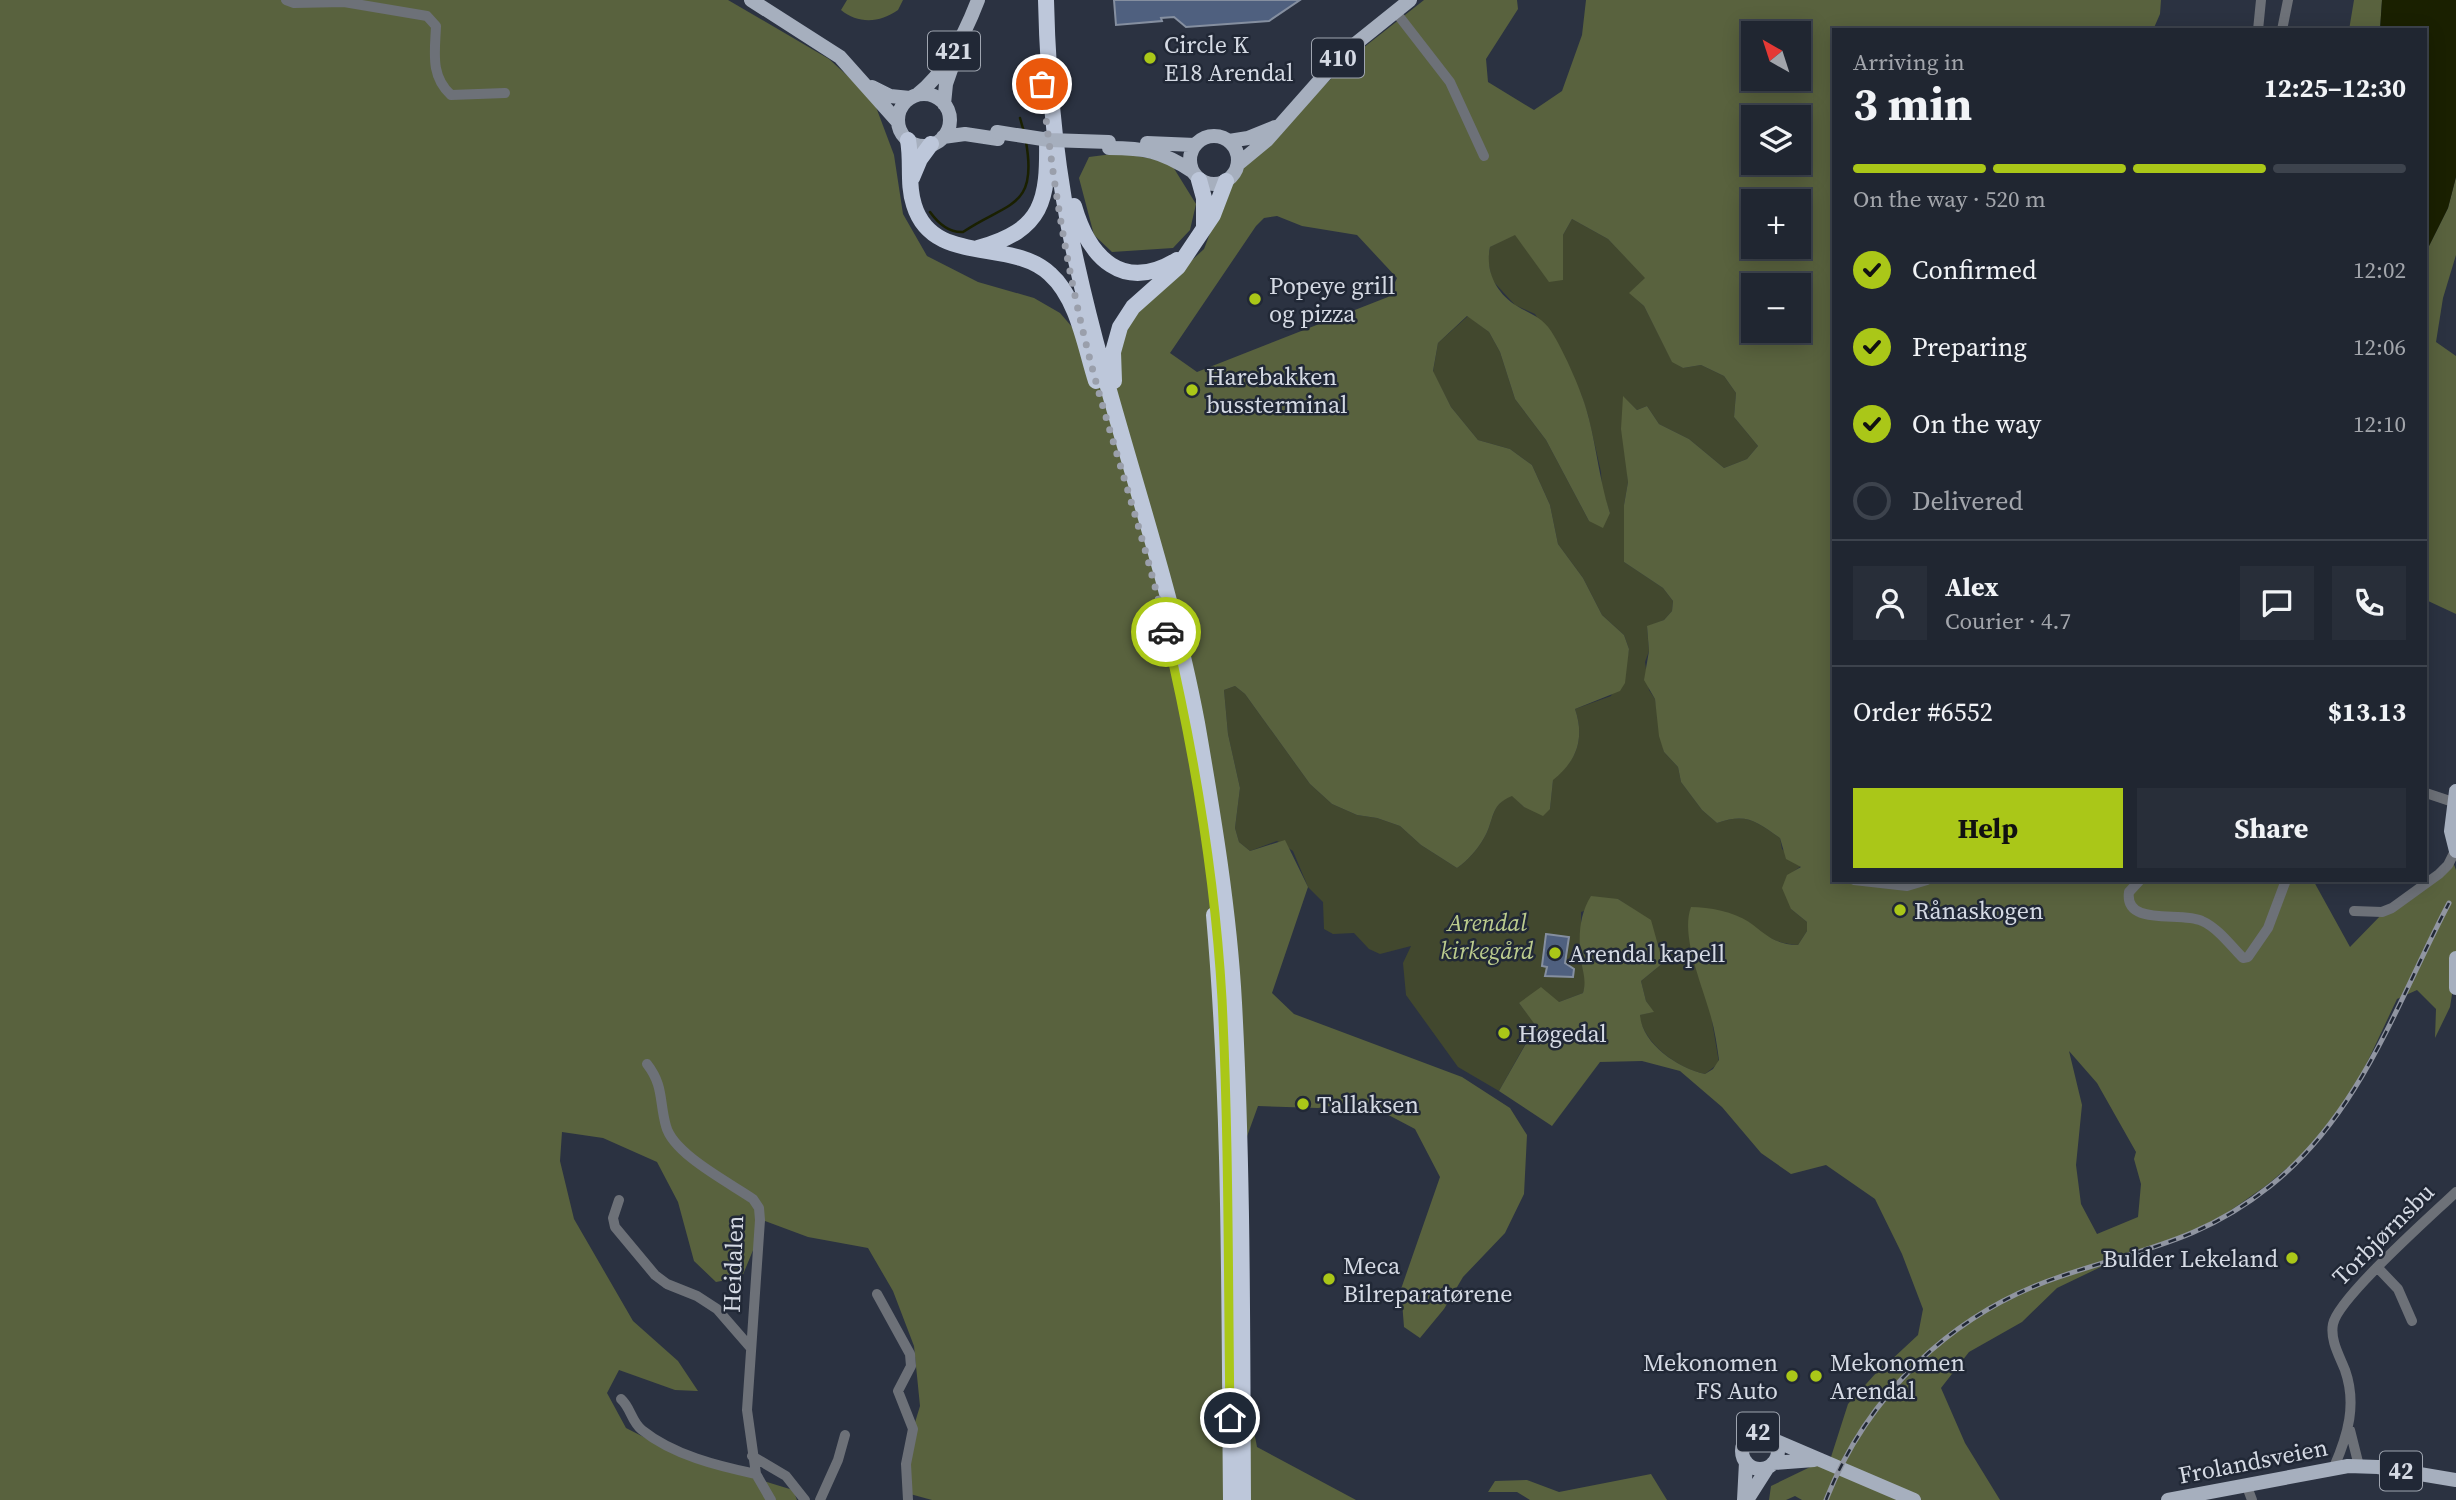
<!DOCTYPE html>
<meta charset="utf-8">
<style>
:root{--surface:#202631;--page:#282e39;--text:#f1f3f6;--muted:#a2a5ab;--line:#3d434d;--accent:#aac718}
body{margin:0;font-family:"Source Serif 4",serif;background:var(--page);color:var(--text);height:100vh;display:flex;flex-direction:column;font-size:26px;white-space:nowrap}
*{box-sizing:border-box;margin:0}
p{font-size:23px;color:var(--muted)}
.icon{flex:none;width:38px;height:38px;fill:none;stroke:currentColor;stroke-width:2;stroke-linecap:round;stroke-linejoin:round}
.map{position:relative;flex:1;overflow:hidden}
.sheet{position:absolute;left:1832px;top:28px;width:595px;height:854px;display:flex;flex-direction:column;background:var(--surface);border-radius:0px;box-shadow:0 4px 18px #0003,0 0 0 2px var(--line)}
.sheet>*{flex:none}
.needle{width:46px;rotate:321deg}
.fabs{position:absolute;left:1741px;top:21px;display:grid;gap:14px}
.fabs a{display:grid;place-items:center;width:70px;height:70px;border-radius:0px;background:var(--surface);box-shadow:0 4px 18px #0003,0 0 0 2px var(--line);font-size:35px}
.pin{position:absolute;display:grid;place-items:center;width:60px;height:60px;color:#fff;margin:-30px;border:4px solid #fff;border-radius:50%;box-shadow:0 2px 7px #0007}
.courier{position:absolute;display:grid;place-items:center;width:70px;height:70px;margin:-35px;border:5px solid #aac718;border-radius:50%;background:#fff;color:#222;box-shadow:0 2px 9px #0007}
.head em{font-style:normal;font-weight:700}
.head div{display:flex;flex-direction:column-reverse}
.head{display:flex;align-items:center;justify-content:space-between;height:119px;padding:0 21px}
h1{font-size:46px;font-weight:700;line-height:52px}
.bar{display:grid;grid-template-columns:repeat(4,1fr);gap:10px 7px;align-content:center;height:84px;padding:0 21px}
.bar i{height:9px;border-radius:5px;background:var(--line)}
.bar .current{background:var(--accent)}
.bar p{grid-column:span 4}
.line{display:flex;align-items:center;gap:18px;padding:0 21px;border-top:2px solid var(--line)}
.line div{flex:1}
.round{display:grid;place-items:center;flex:none;width:74px;height:74px;border-radius:0px;background:var(--page)}
ol{padding:0 21px;list-style:none}
li{display:flex;align-items:center;gap:21px;height:77px}
li p{margin-inline-start:auto}
li .icon{padding:7px;border-radius:50%;background:var(--accent);color:#111;stroke-width:4}
li:last-child{color:var(--muted)}
li i{width:38px;height:38px;border:4px solid var(--line);border-radius:50%}
.cta{display:flex;gap:14px;margin-top:auto;padding:14px 21px}
.cta a{flex:1;height:80px;border-radius:0px;background:var(--accent);color:#111;font-size:28px;font-weight:700;line-height:80px;text-align:center}
.cta a+a{background:var(--page);color:var(--text)}
.map>svg:first-child{display:block}
.green{fill:#42482e}
.forest{fill:#59623e;fill-rule:evenodd}
.water{fill:#1a2000}
.lines{fill:none;stroke-linecap:round;stroke-linejoin:round}
.stream{stroke:#1a2000;stroke-width:2.5}
.building{fill:#4f607f;stroke:#858fa0;stroke-width:2}
.minor{stroke:#6d7178;stroke-width:10}
.major{stroke:#a6afbe;stroke-width:14}
.highway{stroke:#bdc7da;stroke-width:16}
.rail-casing{stroke:#9095a1;stroke-width:5}
.rail{stroke:#212836;stroke-width:2.5;stroke-dasharray:8;stroke-linecap:butt}
.major-bridge{stroke:#a6afbe;stroke-width:14}
.done{stroke:#9a9fab;stroke-width:7;stroke-dasharray:0 12.6}
.route{stroke:#aac718;stroke-width:9}
.poi-dot{fill:#aac718;stroke:#212836;stroke-width:2.5}
.labels{text-anchor:middle;dominant-baseline:central;stroke-width:5;stroke-linejoin:round;paint-order:stroke}
.shield{fill:#212836;stroke:#9fa5b0;stroke-width:2}
.shield-label{font-size:23px;font-weight:bold;fill:#d5dae4}
.poi-label{font-size:24px;fill:#d5dae4;stroke:#212836;text-anchor:start}
.park-label{font-size:24px;font-style:italic;fill:#bccc8e;stroke:#212836}
.street-label{font-size:24px;fill:#d5dae4;stroke:#212836}
</style>
<div class="map">
<svg width="2456" height="1500" viewBox="0 0 2456 1500">
<rect width="100%" height="100%" fill="#2b3241"/>
<path class="green" d="M1572,219L1608,239L1646,278L1630,293L1644,306L1672,361L1683,368L1701,365L1724,376L1736,393L1734,417L1758,446L1747,459L1724,468L1689,439L1659,424L1647,406L1637,410L1623,397L1628,482L1624,505V562L1663,588L1673,601L1672,611L1664,620L1647,627L1649,651L1645,662L1649,690L1655,699L1664,752L1678,767L1681,782L1702,810L1717,823C1747,813 1755,821 1780,838L1782,849L1801,866L1793,872L1791,909L1807,922V931L1798,945C1778,944 1762,936 1749,922L1712,1021L1719,1063L1705,1074C1677,1068 1644,1044 1639,1015L1653,1012L1646,1001L1641,981L1663,963L1634,910L1618,899L1581,912V961L1586,982L1583,993L1559,1002L1519,1003L1536,1025L1499,1091L1458,1067L1406,995L1403,963L1411,946L1380,954L1369,949L1354,933L1333,934L1324,929L1323,902L1308,887L1293,851L1277,841L1250,851L1239,842L1235,828L1240,788L1228,734L1224,690L1235,686L1245,694L1310,784L1332,804L1357,815L1377,818L1400,826L1421,845L1457,868C1468,860 1477,850 1484,838C1495,820 1489,805 1512,795L1524,807L1550,809L1553,779C1577,761 1585,738 1575,709L1611,696L1627,660L1629,649L1624,635L1602,615L1583,578L1558,544L1550,505L1532,465L1510,449L1478,440L1451,407L1433,372L1438,343L1468,316L1489,332L1500,352L1515,399L1546,440L1589,521L1610,513L1602,489L1601,472L1588,415L1581,394L1535,314L1515,305L1492,280L1488,260L1490,247L1515,234L1549,281L1563,264V235Z"/>
<path class="forest" d="M0,0H728L829,59L873,99L894,155L903,214L927,256L978,282L1034,298L1060,313L1098,357L1133,315L1204,249L1222,202L1248,159L1363,48L1424,0H1517L1518,9L1486,59L1488,82L1534,110L1562,91L1582,35L1586,0H2161L2160,14L2153,30H1834V880H2313L2350,947L2383,913L2453,862L2456,870V970L2450,1007L2435,1038L2436,1009L2417,990L2397,999L2349,1101L2312,1147L2267,1185L2217,1220L2165,1245L2109,1263L2057,1288L2022,1322L1969,1352L1941,1388L1965,1443L2000,1500H1802L1795,1496L1786,1500H1769L1771,1486L1831,1457L1848,1404L1886,1362H1889L1918,1335L1923,1309L1902,1254L1875,1199L1826,1165L1791,1174L1761,1153L1722,1107L1680,1071L1642,1061L1600,1062L1552,1126L1499,1091L1536,1026L1519,1003L1541,987L1559,1002L1583,993C1586,982 1584,976 1582,966C1578,941 1578,917 1591,896L1618,899L1651,920L1663,963L1641,981L1646,1001L1654,1012L1640,1015C1642,1044 1678,1068 1705,1074L1713,1069L1719,1060C1717,1046 1715,1031 1711,1017C1703,987 1680,936 1691,907C1709,907 1734,912 1749,922C1767,935 1773,944 1798,945L1807,931V922L1791,909L1782,888L1787,875L1801,867L1786,859L1780,838C1755,821 1747,813 1717,823L1702,810L1681,782L1678,767L1664,752L1659,736L1655,699L1644,680L1649,651L1647,626L1664,620L1672,611L1673,601L1663,588L1624,562V505L1628,482L1621,429L1623,396L1637,410L1647,406L1659,424L1689,439L1724,468L1747,459L1758,446L1734,417L1736,393L1724,376L1701,365L1683,368L1672,362L1644,306L1629,293L1645,278L1608,239L1572,219L1563,235V280L1549,282L1515,235L1490,247C1485,271 1496,293 1517,306C1530,314 1542,317 1551,331C1564,351 1584,396 1589,419C1597,451 1600,483 1610,513L1603,528L1589,521L1546,440L1515,399L1500,352L1489,332L1467,316L1438,343L1433,371L1451,407L1478,440L1510,449L1532,465L1550,505L1558,544L1583,578L1602,615L1624,635L1629,649L1625,683L1620,691L1575,709C1585,738 1577,761 1553,780L1550,809L1543,816L1524,807L1512,796C1489,805 1495,820 1484,838C1477,850 1468,860 1457,868L1421,845L1400,826L1377,818L1357,815L1332,804L1310,784L1245,694L1235,686L1224,690L1228,734L1240,788L1235,828L1239,842L1250,851L1285,840L1308,887L1272,993L1294,1014L1462,1077L1510,1108L1527,1135L1524,1194L1505,1233L1463,1277L1444,1309L1420,1338L1404,1327L1401,1289L1440,1177L1415,1129L1362,1101L1318,1108L1258,1106L1241,1153L1246,1390L1257,1447L1356,1500H932L910,1494L903,1462L920,1406L914,1346L893,1291L868,1248L808,1237L765,1221L742,1277L716,1282L694,1261L678,1202L657,1162L603,1138L562,1132L560,1161L574,1219L633,1321L678,1361L698,1391L675,1390L619,1370L607,1393L626,1428L679,1455L793,1490L797,1500H0ZM1754,33H1799V79H1754ZM1754,117H1799V163H1754ZM1754,201H1799V247H1754ZM1277,216L1302,226L1357,235L1397,278L1388,297L1197,372L1170,353L1256,226L1264,218ZM1754,285H1799V331H1754ZM2069,1051L2097,1083L2136,1152L2134,1159L2141,1184L2138,1217L2097,1234L2081,1204L2076,1165L2082,1105Z
M847,0H903L898,10C880,23 858,24 841,10Z
M2354,0H2382L2380,30H2349Z
M1120,153L1170,162L1196,204L1190,230L1173,248L1112,252L1094,235L1079,178L1089,157Z
M2456,177V255L2443,298L2436,342L2456,356V614L2426,600V252L2448,208Z
M1651,1474L1667,1500H1530L1517,1492H1488L1495,1481L1527,1480L1559,1492Z"/>
<path class="water" d="M2382,0H2456V177L2448,208L2426,252V30H2380Z"/>
<g class="lines">
<path class="stream" d="M1020,118L1024,132
M930,212C938,223 949,233 963,232C1007,202 1038,209 1026,142"/>
</g>
<path class="building" d="M1114,0H1300L1269,21L1186,27L1174,17L1161,18L1162,21L1116,25Z
M1546,934L1569,937L1565,963L1574,969L1573,977L1545,976L1547,967L1542,966Z"/>
<g class="lines">
<path class="minor" d="M286,0L294,3L344,2L427,16L436,26C435,52 430,76 451,95L505,93
M1395,11L1450,82L1484,156
M2258,30L2261,0
M2282,30L2288,0
M2426,793L2453,802
M1854,880L1907,886L1927,880
M2140,880L2129,892C2124,927 2181,911 2202,921C2218,928 2231,946 2243,958L2248,957L2268,928L2286,880
M2354,911L2382,912L2392,908L2439,874L2448,865L2456,849
M647,1064C664,1086 659,1101 666,1126C673,1154 730,1183 753,1199L759,1208L760,1220L747,1410L756,1474L771,1500
M619,1200L613,1218L615,1227L655,1275L667,1284L697,1296L717,1309L750,1347
M2378,1268L2398,1289L2412,1321
M877,1294L910,1354L911,1366L898,1391L913,1429L906,1464L908,1500
M621,1399C631,1408 631,1421 642,1430C673,1455 718,1466 756,1474
M2350,1430L2359,1466
M752,1456L786,1476L805,1500
M2334,1467C2348,1435 2357,1404 2345,1370C2339,1355 2330,1340 2333,1324C2338,1298 2432,1215 2456,1192
M2246,1484L2252,1500
M820,1500L838,1460L845,1435"/>
<path class="major" d="M751,0L840,57L898,122
M872,87L890,96L910,98
M918,94C947,71 965,34 978,0
M898 120a26 26 0 1 1 52 0a26 26 0 1 1-52 0Z
M944,104L946,84L953,64
M1190 160a24 24 0 1 1 48 0a24 24 0 1 1-48 0Z
M943,137L965,134L998,139
M1229,141L1248,138L1275,127
M1147,143L1195,145
M1109,148C1145,148 1161,151 1192,171
M1238,164L1267,140L1344,53L1410,0
M2456,791L2451,831L2456,851
M2456,958V988
M1742 1451a18 18 0 1 1 36 0a18 18 0 1 1-36 0Z
M1776,1441L1914,1500
M1773,1463L1814,1460
M1744,1500L1746,1462
M1747,1500L1768,1467
M2168,1500L2348,1466L2378,1467L2456,1480"/>
<path class="highway" d="M1046,0C1048,89 1057,179 1077,265C1111,419 1168,568 1197,723C1213,815 1229,910 1234,1003C1243,1169 1242,1335 1243,1500
M908,140C912,162 907,184 914,205C933,267 1011,237 1050,274C1078,299 1085,347 1096,381
M912,178L920,159L931,144
M1199,180L1204,198V226
M1074,206C1089,258 1123,293 1177,260
M978,248C1044,230 1048,200 1047,139
M1114,381L1113,352L1120,327L1133,307L1178,267L1213,215L1226,181
M1214,915C1231,1109 1229,1305 1231,1500"/>
<defs>
<path id="rail" d="M1826,1500C1867,1395 1952,1313 2059,1277C2140,1249 2200,1242 2270,1186C2361,1114 2397,1002 2449,903"/>
</defs>
<use href="#rail" class="rail-casing"/>
<use href="#rail" class="rail"/>
<path class="major-bridge" d="M997,132L1049,140L1109,142"/>
</g>
<g class="lines">
<path class="done" d="M1042,84C1053,184 1069,284 1096,382C1119,465 1147,547 1166,632"/>
<path class="route" d="M1166,632C1194,752 1215,875 1222,999C1229,1138 1228,1278 1230,1418"/>
</g>
<g class="poi-dot">
<circle cx="1150" cy="58" r="7"/>
<circle cx="1255" cy="299" r="7"/>
<circle cx="1192" cy="390" r="7"/>
<circle cx="1900" cy="910" r="7"/>
<circle cx="1555" cy="953" r="7"/>
<circle cx="1504" cy="1033" r="7"/>
<circle cx="1303" cy="1104" r="7"/>
<circle cx="2292" cy="1258" r="7"/>
<circle cx="1329" cy="1279" r="7"/>
<circle cx="1792" cy="1376" r="7"/>
<circle cx="1816" cy="1376" r="7"/>
</g>
<g class="labels">
<g class="shield">
<rect x="928" y="31.5" width="52" height="39" rx="5"/>
<rect x="1312" y="38.5" width="52" height="39" rx="5"/>
<rect x="1737" y="1412.5" width="42" height="39" rx="5"/>
<rect x="2380" y="1451.5" width="42" height="39" rx="5"/>
</g>
<g class="shield-label">
<text x="954" y="51">421</text>
<text x="1338" y="58">410</text>
<text x="1758" y="1432">42</text>
<text x="2401" y="1471">42</text>
</g>
<g class="poi-label">
<text x="1164" y="44">Circle K<tspan x="1164" dy="28">E18 Arendal</tspan></text>
<text x="1269" y="285">Popeye grill<tspan x="1269" dy="28">og pizza</tspan></text>
<text x="1206" y="376">Harebakken<tspan x="1206" dy="28">bussterminal</tspan></text>
<text x="1914" y="910">Rånaskogen</text>
<text x="1569" y="953">Arendal kapell</text>
<text x="1518" y="1033">Høgedal</text>
<text x="1317" y="1104">Tallaksen</text>
<text x="2278" y="1258" text-anchor="end">Bulder Lekeland</text>
<text x="1343" y="1265">Meca<tspan x="1343" dy="28">Bilreparatørene</tspan></text>
<text x="1778" y="1362" text-anchor="end">Mekonomen<tspan x="1778" dy="28">FS Auto</tspan></text>
<text x="1830" y="1362">Mekonomen<tspan x="1830" dy="28">Arendal</tspan></text>
</g>
<g class="park-label">
<text x="1487" y="922">Arendal<tspan x="1487" dy="28">kirkegård</tspan></text>
</g>
<g class="street-label">
<text transform="translate(2383 1234) rotate(-45)">Torbjørnsbu</text>
<text transform="translate(733 1264) rotate(-88)">Heidalen</text>
<text transform="translate(2253 1461) rotate(-11)">Frolandsveien</text>
</g>
</g>
</svg>
<div class="fabs">
<a><svg class="needle" viewBox="-14 -14 28 28"><path d="M0-13l5 13h-10z" fill="#e53935"/><path d="M0 13l5-13h-10z" fill="#a2a5ab"/></svg></a>
<a><svg class="icon" aria-label="layers" viewBox="0 0 24 24"><path d="M12 4l9 5-9 5-9-5zM3 14l9 5 9-5"/></svg></a>
<a>+</a>
<a>−</a>
</div>
<div class="pin" style="left:1042px;top:84px;background:#ea580c"><svg class="icon" aria-label="bag" viewBox="0 0 24 24"><path d="M5 8h14l-1 12H6zM9 8a3 3 0 0 1 6 0"/></svg></div>
<div class="pin" style="left:1230px;top:1418px;background:#1f2937"><svg class="icon" aria-label="home" viewBox="0 0 24 24"><path d="M3 11l9-7 9 7M6 9v11h12V9"/></svg></div>
<div class="courier" style="left:1166px;top:632px"><svg class="icon" aria-label="car" viewBox="0 0 24 24"><path d="M5 17H2v-5l4-1 3-4h7l3 4 3 1v5h-3M9 17h6M6 11h13"/><circle cx="7" cy="17" r="2"/><circle cx="17" cy="17" r="2"/></svg></div>
<section class="sheet">
<div class="head"><div><h1>3 min</h1><p>Arriving in</p></div><em>12:25–12:30</em></div>
<div class="bar"><i class="current"></i><i class="current"></i><i class="current"></i><i></i><p>On the way · 520 m</p></div>
<ol>
<li><svg class="icon" aria-label="check" viewBox="0 0 24 24"><path d="M5 12l5 5 9-10"/></svg>Confirmed<p>12:02</p></li>
<li><svg class="icon" aria-label="check" viewBox="0 0 24 24"><path d="M5 12l5 5 9-10"/></svg>Preparing<p>12:06</p></li>
<li><svg class="icon" aria-label="check" viewBox="0 0 24 24"><path d="M5 12l5 5 9-10"/></svg>On the way<p>12:10</p></li>
<li><i></i>Delivered</li>
</ol>
<div class="line" style="height:126px"><a class="round"><svg class="icon" aria-label="person" viewBox="0 0 24 24"><circle cx="12" cy="8" r="4"/><path d="M4 21q1-7 8-7t8 7"/></svg></a><div><b>Alex</b><p>Courier · 4.7</p></div><a class="round"><svg class="icon" aria-label="chat" viewBox="0 0 24 24"><path d="M4 5h16v11H9l-5 4z"/></svg></a><a class="round"><svg class="icon" aria-label="phone" viewBox="0 0 24 24"><path d="M5 4h4l2 5-3 2q2 4 5 5l2-3 5 2v4C11 20 4 13 5 4z"/></svg></a></div>
<div class="line" style="height:91px"><div>Order #6552</div><b>$13.13</b></div>
<div class="cta"><a>Help</a><a>Share</a></div>
</section>
</div>
